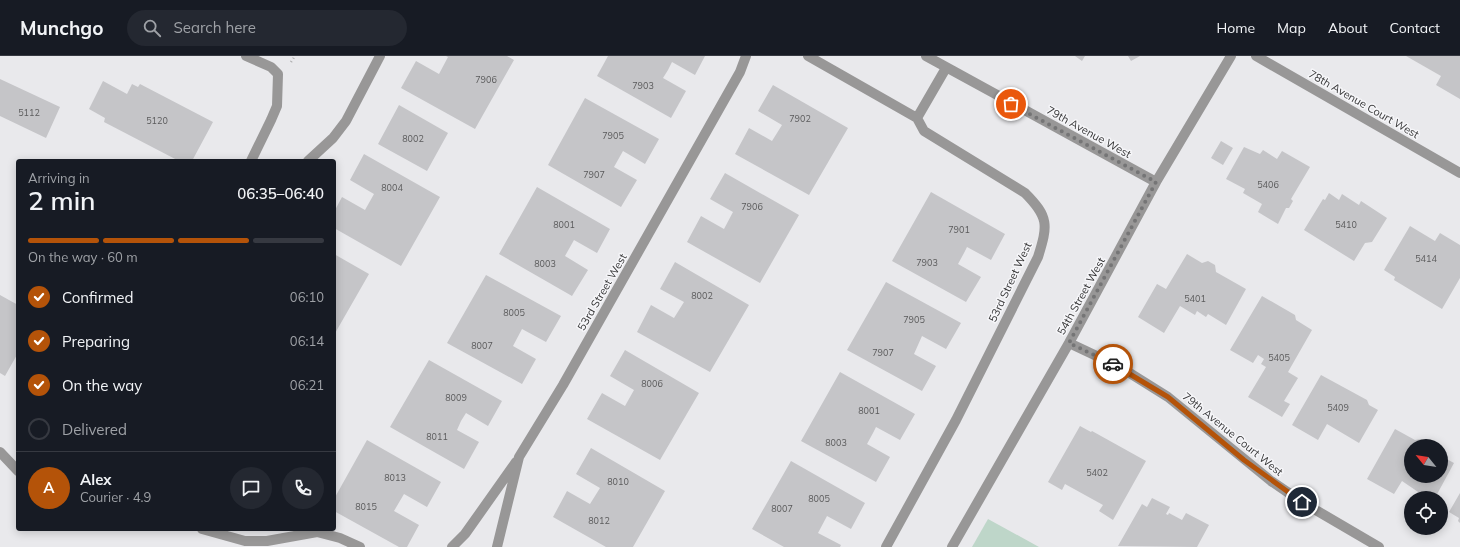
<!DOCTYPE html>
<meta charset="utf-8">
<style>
:root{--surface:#171b24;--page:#242831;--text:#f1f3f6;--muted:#9ea1a6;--line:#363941;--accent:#b45309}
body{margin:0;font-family:Mulish,sans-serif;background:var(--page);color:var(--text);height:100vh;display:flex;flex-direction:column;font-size:15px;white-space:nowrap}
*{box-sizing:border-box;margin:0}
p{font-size:13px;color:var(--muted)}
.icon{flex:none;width:22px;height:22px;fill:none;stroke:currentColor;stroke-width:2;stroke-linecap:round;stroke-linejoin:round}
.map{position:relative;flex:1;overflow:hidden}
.details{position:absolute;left:16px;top:103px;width:320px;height:372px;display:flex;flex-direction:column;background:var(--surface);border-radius:4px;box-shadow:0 2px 10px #0003}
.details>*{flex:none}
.needle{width:26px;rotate:300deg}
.controls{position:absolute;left:1404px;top:383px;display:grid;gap:8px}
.controls a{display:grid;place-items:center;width:44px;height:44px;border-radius:50%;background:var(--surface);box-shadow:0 2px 10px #0003;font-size:20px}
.pin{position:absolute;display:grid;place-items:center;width:34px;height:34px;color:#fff;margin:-17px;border:2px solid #fff;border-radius:50%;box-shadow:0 1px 4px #0007}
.courier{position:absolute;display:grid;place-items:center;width:40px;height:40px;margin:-20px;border:3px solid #b45309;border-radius:50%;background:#fff;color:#222;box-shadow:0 1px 5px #0007}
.overview em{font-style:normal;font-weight:600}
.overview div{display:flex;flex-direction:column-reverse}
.overview{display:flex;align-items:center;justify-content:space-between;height:68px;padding:0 12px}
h1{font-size:26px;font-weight:600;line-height:30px}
.bar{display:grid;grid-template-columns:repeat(4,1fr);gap:6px 4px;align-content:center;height:48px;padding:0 12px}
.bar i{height:5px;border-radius:3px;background:var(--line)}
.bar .active{background:var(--accent)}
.bar p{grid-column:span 4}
.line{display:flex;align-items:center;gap:10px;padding:0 12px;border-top:1px solid var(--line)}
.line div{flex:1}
.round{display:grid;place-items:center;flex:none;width:42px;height:42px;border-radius:21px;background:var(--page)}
ol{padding:0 12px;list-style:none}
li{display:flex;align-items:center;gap:12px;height:44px}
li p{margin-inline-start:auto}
li .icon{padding:4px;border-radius:50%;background:var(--accent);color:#fff;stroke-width:4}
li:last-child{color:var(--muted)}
li i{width:22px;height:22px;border:2px solid var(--line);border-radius:50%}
header{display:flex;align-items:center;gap:24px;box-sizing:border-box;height:56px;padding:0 20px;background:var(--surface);border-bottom:1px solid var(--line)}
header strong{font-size:19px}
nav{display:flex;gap:22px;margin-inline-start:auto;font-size:14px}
.search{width:280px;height:36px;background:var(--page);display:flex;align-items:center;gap:10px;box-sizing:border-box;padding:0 14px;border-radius:22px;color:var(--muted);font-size:15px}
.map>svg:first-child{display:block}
.green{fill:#bed6c9}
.building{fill:#c5c5c8}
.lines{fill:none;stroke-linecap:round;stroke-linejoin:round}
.path{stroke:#adadaf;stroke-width:2.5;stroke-dasharray:1 3;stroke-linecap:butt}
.minor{stroke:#989797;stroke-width:10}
.done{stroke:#757576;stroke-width:4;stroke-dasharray:0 7.2}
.route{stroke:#b45309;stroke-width:5}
.labels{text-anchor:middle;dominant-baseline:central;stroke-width:3;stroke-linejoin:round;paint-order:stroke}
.number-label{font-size:9px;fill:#5a5a5b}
.street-label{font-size:11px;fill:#363637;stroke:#f6f6f9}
</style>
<header>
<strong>Munchgo</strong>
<div class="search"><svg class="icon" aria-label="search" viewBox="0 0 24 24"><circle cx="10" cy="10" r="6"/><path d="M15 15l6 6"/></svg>Search here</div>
<nav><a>Home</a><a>Map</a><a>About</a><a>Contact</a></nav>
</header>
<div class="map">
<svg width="1460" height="491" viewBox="0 0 1460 491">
<rect width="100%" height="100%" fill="#e9e9ec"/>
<path class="green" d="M988,463L1039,491H972Z"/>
<path class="building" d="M446,0H507L514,4L475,73L401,32L416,5L439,18L448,1Z
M608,0H705L695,19L672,6L668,14L663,22L686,35L671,62L597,20Z
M1075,0H1085L1082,5Z
M1128,0H1140L1131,5Z
M1406,0H1460V43L1436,29L1441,20Z
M0,23L60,51L46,82L0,60Z
M103,25L127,38L132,28L138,31L140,28L213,66L192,105H179L104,66L105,62L89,53Z
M773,29L848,72L809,139L735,98L749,72L772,85L782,69L758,55Z
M585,42L659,83L645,108L623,95L614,111L637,124L621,151L548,109Z
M399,49L448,77L427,115L378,88Z
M1221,85L1233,92L1223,109L1211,102Z
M1244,91L1260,98L1263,94L1277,103L1282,95L1310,111L1291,143L1293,145L1289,152H1286L1278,168L1258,156L1262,148L1243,137L1245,133L1226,123Z
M364,98L440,141L401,210L334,172V156L342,141L365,154L374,138L350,124Z
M725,117L799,159L760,227L687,186L701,160L724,173L733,156L710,143Z
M537,131L610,173L597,197L574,184L565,200L588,214L572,240L499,198Z
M931,136L1005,178L991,204L967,191L964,197L958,208L981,221L966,246L892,205Z
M1329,137L1339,144L1342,138L1359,149L1361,145L1387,162L1372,186L1365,187L1354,205L1304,174L1323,143L1325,144Z
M1410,170L1435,185L1440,177L1460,189V222L1442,253L1394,224L1395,221L1384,214Z
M334,198L369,218L334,279Z
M1187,198L1202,207L1208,205L1215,209L1216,216L1246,233L1226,269L1208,258L1206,261L1197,255L1195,259L1180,250L1164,277L1138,261L1157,228L1166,233Z
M675,206L749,249L710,316L637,276L651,249L674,262L684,246L660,233Z
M486,219L561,260L546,286L522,273L513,290L536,303L522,328L447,287Z
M886,226L961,267L946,293L922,280L914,298L936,310L922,335L847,294Z
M0,239L18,249V297L5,320L0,317Z
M1262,240L1295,259L1296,264L1312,274L1288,316L1298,322L1284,345L1290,348L1282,361L1248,341L1266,311L1261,308L1264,303L1258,299L1253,307L1230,294Z
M625,294L699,337L660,404L587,363L602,337L625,350L634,334L610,320Z
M429,304L502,345L488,370L466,357L461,365L457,374L479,386L464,413L390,371Z
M840,316L915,358L900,384L876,371L873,377L867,388L890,401L876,426L801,385Z
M1321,319L1367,344L1369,349L1378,354L1359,387L1327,368L1318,384L1292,369Z
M1080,370L1091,376L1092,375L1146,405L1113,464L1099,455L1103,449L1065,428L1062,434L1048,426Z
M1395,373L1415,384L1421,383L1427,390H1411V420H1441V400L1454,407L1435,442H1427L1402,425L1394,438L1367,423Z
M367,384L441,426L427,451L404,438L394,455L419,469L407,491H399L334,455V443Z
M591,392L665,435L633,491H606L553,461L567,435L590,448L600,432L576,418Z
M791,405L865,447L851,473L827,460L818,477L841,489L840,491H784L752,473Z
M1460,437V467L1458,465L1459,462L1449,456Z
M1152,442L1170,451L1166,458L1168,459L1169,457L1182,464L1186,457L1209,469L1197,491L1118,490L1142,448L1147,451Z"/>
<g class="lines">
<path class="path" d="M291,6L295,0"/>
<path class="minor" d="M246,0L271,11L278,18L277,50L271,64L251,105
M808,0L917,62L924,75L1025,137C1049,161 1048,169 1038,201L956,364L886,491
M926,0L1156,126
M1256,0L1460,117
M917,62L946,12
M308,105L333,82L346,65L380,0
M1069,287L1120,311L1168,341L1271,425L1302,446L1379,491
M0,396L18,415
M202,473L245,485H267L317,476L340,482L360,491
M452,491L465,478L516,406
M497,491L519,401L563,329L740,16L746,0
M952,491L1069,287L1156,126L1231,0"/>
</g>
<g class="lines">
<path class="done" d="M1011,48L1156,126L1069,287L1113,308"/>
<path class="route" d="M1113,308L1168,341L1244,404L1302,446"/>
</g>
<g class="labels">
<g class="number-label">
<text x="486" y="23">7906</text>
<text x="643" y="29">7903</text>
<text x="29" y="56">5112</text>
<text x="800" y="62">7902</text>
<text x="157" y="64">5120</text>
<text x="613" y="79">7905</text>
<text x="413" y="82">8002</text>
<text x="594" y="118">7907</text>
<text x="1268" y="128">5406</text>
<text x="392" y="131">8004</text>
<text x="752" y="150">7906</text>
<text x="564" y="168">8001</text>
<text x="1346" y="168">5410</text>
<text x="959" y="173">7901</text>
<text x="1426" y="202">5414</text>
<text x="927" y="206">7903</text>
<text x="545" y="207">8003</text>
<text x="702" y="239">8002</text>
<text x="1195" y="242">5401</text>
<text x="514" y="256">8005</text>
<text x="914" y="263">7905</text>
<text x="482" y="289">8007</text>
<text x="883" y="296">7907</text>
<text x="1279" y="301">5405</text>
<text x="652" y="327">8006</text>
<text x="456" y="341">8009</text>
<text x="1338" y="351">5409</text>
<text x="869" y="354">8001</text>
<text x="437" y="380">8011</text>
<text x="836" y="386">8003</text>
<text x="1097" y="416">5402</text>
<text x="395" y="421">8013</text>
<text x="618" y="425">8010</text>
<text x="819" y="442">8005</text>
<text x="366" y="450">8015</text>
<text x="782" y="452">8007</text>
<text x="599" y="464">8012</text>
</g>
<g class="street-label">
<text transform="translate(1364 48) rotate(30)">78th Avenue Court West</text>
<text transform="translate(1089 76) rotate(29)">79th Avenue West</text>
<text transform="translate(1010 226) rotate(-65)">53rd Street West</text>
<text transform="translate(602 236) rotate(-60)">53rd Street West</text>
<text transform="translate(1081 240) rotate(-61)">54th Street West</text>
<text transform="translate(1233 378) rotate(39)">79th Avenue Court West</text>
</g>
</g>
</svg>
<div class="controls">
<a><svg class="needle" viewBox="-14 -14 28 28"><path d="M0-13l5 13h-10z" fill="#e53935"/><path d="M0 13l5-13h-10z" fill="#9ea1a6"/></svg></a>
<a><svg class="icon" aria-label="locate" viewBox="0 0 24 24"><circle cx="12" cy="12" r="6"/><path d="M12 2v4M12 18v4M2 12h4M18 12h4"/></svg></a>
</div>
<div class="pin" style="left:1011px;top:48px;background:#ea580c"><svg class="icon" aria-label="bag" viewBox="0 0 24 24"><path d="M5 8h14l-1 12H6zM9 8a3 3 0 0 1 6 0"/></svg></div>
<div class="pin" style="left:1302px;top:446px;background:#1f2937"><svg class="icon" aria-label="home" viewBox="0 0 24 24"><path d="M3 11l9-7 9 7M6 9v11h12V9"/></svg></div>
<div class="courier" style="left:1113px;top:308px"><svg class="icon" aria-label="car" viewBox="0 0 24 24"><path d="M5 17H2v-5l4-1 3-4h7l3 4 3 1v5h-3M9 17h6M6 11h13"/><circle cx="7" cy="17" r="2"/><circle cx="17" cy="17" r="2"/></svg></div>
<section class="details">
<div class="overview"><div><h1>2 min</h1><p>Arriving in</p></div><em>06:35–06:40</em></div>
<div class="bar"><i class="active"></i><i class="active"></i><i class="active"></i><i></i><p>On the way · 60 m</p></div>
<ol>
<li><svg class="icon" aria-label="check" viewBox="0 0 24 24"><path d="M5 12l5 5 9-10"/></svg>Confirmed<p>06:10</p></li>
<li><svg class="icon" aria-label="check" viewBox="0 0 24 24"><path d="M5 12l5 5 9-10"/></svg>Preparing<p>06:14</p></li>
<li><svg class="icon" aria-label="check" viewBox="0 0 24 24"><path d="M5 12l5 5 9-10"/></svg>On the way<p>06:21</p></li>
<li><i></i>Delivered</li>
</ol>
<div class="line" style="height:72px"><b class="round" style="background:var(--accent);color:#fff">A</b><div><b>Alex</b><p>Courier · 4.9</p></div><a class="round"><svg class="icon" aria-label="chat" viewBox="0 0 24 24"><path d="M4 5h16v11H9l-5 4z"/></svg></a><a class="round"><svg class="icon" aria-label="phone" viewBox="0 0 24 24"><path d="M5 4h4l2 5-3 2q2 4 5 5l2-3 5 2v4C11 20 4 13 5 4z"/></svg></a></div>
</section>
</div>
